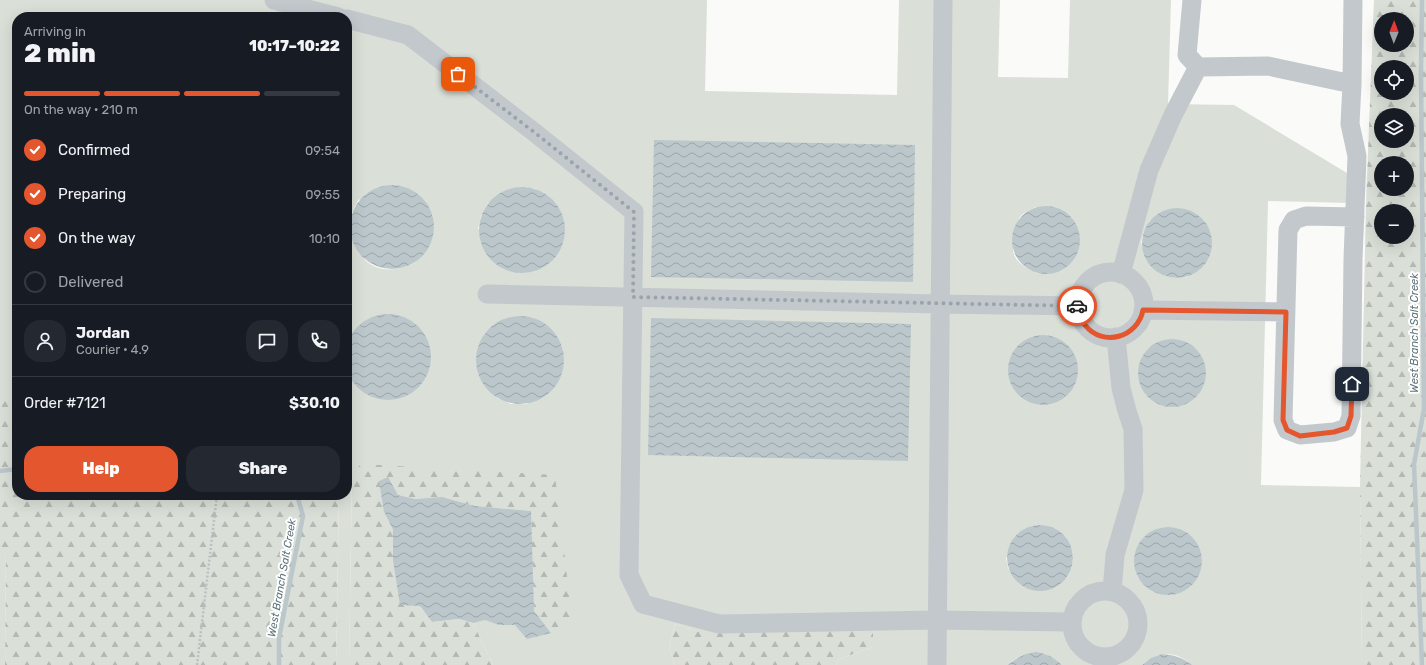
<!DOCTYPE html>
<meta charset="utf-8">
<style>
:root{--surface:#171b24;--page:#242831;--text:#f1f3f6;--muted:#9ea1a6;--line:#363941;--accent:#e4572e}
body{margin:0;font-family:Rubik,sans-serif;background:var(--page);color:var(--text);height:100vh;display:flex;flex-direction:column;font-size:15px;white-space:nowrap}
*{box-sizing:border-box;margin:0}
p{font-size:13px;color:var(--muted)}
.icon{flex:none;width:22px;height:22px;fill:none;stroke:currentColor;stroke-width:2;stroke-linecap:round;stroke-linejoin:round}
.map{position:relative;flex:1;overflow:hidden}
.panel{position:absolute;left:12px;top:12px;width:340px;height:488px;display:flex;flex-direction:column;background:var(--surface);border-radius:16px;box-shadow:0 4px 16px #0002}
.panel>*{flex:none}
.needle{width:26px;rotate:1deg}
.controls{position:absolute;left:1374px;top:12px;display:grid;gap:8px}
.controls a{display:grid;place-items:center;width:40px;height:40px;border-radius:50%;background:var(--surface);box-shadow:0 4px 16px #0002;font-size:20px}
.pin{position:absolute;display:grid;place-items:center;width:34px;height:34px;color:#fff;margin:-17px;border-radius:8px;box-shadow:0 2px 6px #0006}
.courier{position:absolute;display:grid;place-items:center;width:40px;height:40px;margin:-20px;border:3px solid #e4572e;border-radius:50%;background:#fff;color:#222;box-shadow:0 1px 5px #0007}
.headline em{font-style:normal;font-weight:800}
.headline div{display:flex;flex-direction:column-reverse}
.headline{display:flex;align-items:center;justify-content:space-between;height:68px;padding:0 12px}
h1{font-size:26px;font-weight:800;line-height:30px}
.bar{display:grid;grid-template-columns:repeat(4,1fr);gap:6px 4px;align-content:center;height:48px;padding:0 12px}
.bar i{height:5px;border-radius:3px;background:var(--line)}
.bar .on{background:var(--accent)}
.bar p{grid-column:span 4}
.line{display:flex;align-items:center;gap:10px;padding:0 12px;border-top:1px solid var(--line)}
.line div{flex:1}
.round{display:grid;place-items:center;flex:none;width:42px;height:42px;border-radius:16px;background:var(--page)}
ol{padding:0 12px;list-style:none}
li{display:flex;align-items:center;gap:12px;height:44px}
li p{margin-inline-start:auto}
li .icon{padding:4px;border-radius:50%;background:var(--accent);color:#fff;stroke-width:4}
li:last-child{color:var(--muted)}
li i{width:22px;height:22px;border:2px solid var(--line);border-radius:50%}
.cta{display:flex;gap:8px;margin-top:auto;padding:8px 12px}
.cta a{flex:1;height:46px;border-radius:16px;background:var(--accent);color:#fff;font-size:16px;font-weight:800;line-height:46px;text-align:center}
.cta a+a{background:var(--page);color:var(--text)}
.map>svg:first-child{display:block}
.grass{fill:#dadfd7;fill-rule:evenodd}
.forest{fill:url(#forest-firs);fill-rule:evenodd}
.water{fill:url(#water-waves)}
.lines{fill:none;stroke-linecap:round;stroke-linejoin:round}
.stream{stroke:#bbc7cb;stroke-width:4.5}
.path{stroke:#bbbfc2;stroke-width:2.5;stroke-dasharray:2 2;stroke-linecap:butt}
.minor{stroke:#c3c8cc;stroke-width:19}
.done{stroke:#99a4ac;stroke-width:4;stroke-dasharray:0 7.2}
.route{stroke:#e4572e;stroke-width:5}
.labels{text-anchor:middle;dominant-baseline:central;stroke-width:4;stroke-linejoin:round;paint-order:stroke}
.water-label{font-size:11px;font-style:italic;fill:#60757c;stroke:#fff}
</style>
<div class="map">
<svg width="1426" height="665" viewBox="0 0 1426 665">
<defs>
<pattern id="forest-firs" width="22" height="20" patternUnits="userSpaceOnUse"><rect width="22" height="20" fill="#dadfd7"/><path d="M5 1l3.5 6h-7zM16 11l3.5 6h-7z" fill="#b4b9b4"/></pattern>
<pattern id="water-waves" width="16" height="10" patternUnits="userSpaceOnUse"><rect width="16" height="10" fill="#bbc7cb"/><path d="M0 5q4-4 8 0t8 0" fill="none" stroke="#9ca6aa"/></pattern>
</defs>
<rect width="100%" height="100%" fill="#fafaf8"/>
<path class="grass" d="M0,0H707L705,91L897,95L899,0H1000L998,77L1068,78L1070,0H1171L1168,104L1234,105L1352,176L1351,203L1268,201L1261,485L1360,487L1362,665H1192C1175,650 1159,651 1142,665H1062C1046,649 1024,649 1008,665H836L839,659L873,647L729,633L698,632L675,624L669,647L675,665H493L473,623L388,477L398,495L414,499L442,497L475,506L531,511L555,475L352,473L349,665H336L339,495H347V371L352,382L348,342L347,344V17H17V392H0ZM522,187L536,189L565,231C561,249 557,256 542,268L478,229L481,216L487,204L509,189ZM359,199L416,262C401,270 381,274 366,261C363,258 361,254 359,251C345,230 347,219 359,199ZM1036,207L1039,274C1029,270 1014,263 1013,250C1013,245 1015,240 1015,235C1018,217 1018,215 1036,207ZM1195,213L1204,221L1210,232L1187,277L1176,278L1165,276L1141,243L1144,231L1150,220ZM507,318L556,335L562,348L564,361L527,404H511L497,398L484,334L494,325ZM1162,341L1200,354C1205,365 1206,373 1204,385L1146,395C1133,372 1138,353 1162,341ZM1165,527L1202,558L1201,569L1197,578L1138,577C1134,563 1133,558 1141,545C1147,533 1152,530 1165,527ZM1057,530C1074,544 1078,558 1067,578L1013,577L1008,568L1006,558Z
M0,547L6,548L5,665H0Z"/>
<path class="forest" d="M1374,0H1426V665H1362L1360,487L1366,203ZM1381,19H1407V45H1381ZM1381,67H1407V93H1381ZM1381,115H1407V141H1381ZM1381,163H1407V189H1381ZM1381,211H1407V237H1381Z
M0,392H17V495H339L336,665H5L6,549L0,547Z
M361,464L555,475L573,627L551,633L534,611L531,511L475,506L442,497L414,499L398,495L384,512L393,530V560L420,606L432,622L459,619L473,623L493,665H349L352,473Z
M675,624L699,632L873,631V647L839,659L836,665H675L669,647Z"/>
<path class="water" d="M654,140L915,145L913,282L651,277Z
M350 227a42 42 0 1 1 84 0a42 42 0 1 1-84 0Z
M479 230a43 43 0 1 1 86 0a43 43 0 1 1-86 0Z
M1012 240a34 34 0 1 1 68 0a34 34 0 1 1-68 0Z
M1142 243a35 35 0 1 1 70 0a35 35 0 1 1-70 0Z
M345 357a43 43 0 1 1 86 0a43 43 0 1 1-86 0Z
M476 360a44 44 0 1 1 88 0a44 44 0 1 1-88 0Z
M651,318L911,324L908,461L648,455Z
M1008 370a35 35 0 1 1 70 0a35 35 0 1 1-70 0Z
M1138 373a34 34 0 1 1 68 0a34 34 0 1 1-68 0Z
M388,477L398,495L415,499L442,497L475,506L531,511L534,611L551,633L527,639L515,625H499L485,620L473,623L459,619L432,622L420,606L400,605L393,560V530L384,512L379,481Z
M1007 558a33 33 0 1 1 66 0a33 33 0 1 1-66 0Z
M1134 561a34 34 0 1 1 68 0a34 34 0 1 1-68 0Z
M1036,652C1047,654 1054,657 1062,665H1008C1017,657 1024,654 1036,652Z
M1162,654C1174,655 1182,657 1192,665H1142L1151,658Z"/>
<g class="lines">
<path class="stream" d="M0,471L17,469
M279,665V638L303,516L297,495
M1422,665L1414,464L1424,409L1421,72L1422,0"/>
<path class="path" d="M197,665L217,495"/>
<path class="minor" d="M274,0L338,17
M1192,0L1187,55L1198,67
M347,19L408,35L534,132L634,212L629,575L643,604L719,624L937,620L1072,622
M1352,84L1353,0
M1078 305a33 33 0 1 1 66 0a33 33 0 1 1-66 0Z
M1121,274L1149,170L1173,115L1198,67L1268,66L1352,84L1350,124L1357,156L1353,259L1351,416L1347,428L1334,432L1300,435L1287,430L1283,420L1288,230L1294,220L1306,216L1355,217
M487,294L940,304L1078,306
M1143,310L1286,312
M1112,591L1115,555L1134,490L1133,429L1127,411L1121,388L1116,337
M1072 624a33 33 0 1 1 66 0a33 33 0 1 1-66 0Z
M937,665L943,0"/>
</g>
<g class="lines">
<path class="done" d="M458,74L534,132L634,212L633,297L1077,306"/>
<path class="route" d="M1077,306C1080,312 1080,319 1085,325C1103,348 1138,337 1143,310L1286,312L1283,420L1287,430L1300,436L1334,432L1347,428L1351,416L1352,384"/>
</g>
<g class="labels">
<g class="water-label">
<text transform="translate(1414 333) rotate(-90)">West Branch Salt Creek</text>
<text transform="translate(282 578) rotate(-80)">West Branch Salt Creek</text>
</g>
</g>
</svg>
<div class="controls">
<a><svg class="needle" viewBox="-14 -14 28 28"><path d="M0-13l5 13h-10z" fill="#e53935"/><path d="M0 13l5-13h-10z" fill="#9ea1a6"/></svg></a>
<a><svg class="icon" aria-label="locate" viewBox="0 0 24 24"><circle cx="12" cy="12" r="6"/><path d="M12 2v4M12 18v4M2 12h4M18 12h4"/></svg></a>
<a><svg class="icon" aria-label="layers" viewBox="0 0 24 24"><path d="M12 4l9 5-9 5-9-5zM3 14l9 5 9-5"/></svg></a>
<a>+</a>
<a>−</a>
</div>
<div class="pin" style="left:458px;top:74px;background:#ea580c"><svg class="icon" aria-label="bag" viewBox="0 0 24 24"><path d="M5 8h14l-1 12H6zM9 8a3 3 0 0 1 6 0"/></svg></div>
<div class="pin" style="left:1352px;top:384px;background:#1f2937"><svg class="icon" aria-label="home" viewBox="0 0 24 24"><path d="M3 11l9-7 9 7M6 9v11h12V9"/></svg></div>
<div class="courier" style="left:1077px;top:306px"><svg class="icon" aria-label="car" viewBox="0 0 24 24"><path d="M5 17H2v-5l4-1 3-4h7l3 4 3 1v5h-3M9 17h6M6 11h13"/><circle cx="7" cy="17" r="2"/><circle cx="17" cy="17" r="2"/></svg></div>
<section class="panel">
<div class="headline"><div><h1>2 min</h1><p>Arriving in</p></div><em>10:17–10:22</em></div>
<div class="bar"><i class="on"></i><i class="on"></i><i class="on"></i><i></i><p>On the way · 210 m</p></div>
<ol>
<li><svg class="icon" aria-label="check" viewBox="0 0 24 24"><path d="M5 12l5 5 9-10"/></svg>Confirmed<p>09:54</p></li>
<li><svg class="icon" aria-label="check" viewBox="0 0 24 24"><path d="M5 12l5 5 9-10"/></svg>Preparing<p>09:55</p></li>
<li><svg class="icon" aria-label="check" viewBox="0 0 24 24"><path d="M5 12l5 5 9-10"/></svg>On the way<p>10:10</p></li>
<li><i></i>Delivered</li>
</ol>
<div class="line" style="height:72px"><a class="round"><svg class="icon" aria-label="person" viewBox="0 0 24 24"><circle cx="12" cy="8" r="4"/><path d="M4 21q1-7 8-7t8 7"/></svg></a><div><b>Jordan</b><p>Courier · 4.9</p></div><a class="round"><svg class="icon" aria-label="chat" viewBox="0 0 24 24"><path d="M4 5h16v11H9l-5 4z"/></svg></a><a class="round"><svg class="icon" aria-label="phone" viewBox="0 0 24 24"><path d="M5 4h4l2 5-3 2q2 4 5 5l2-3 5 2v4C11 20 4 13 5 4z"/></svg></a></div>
<div class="line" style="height:52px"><div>Order #7121</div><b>$30.10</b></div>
<div class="cta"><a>Help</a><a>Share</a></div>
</section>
</div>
